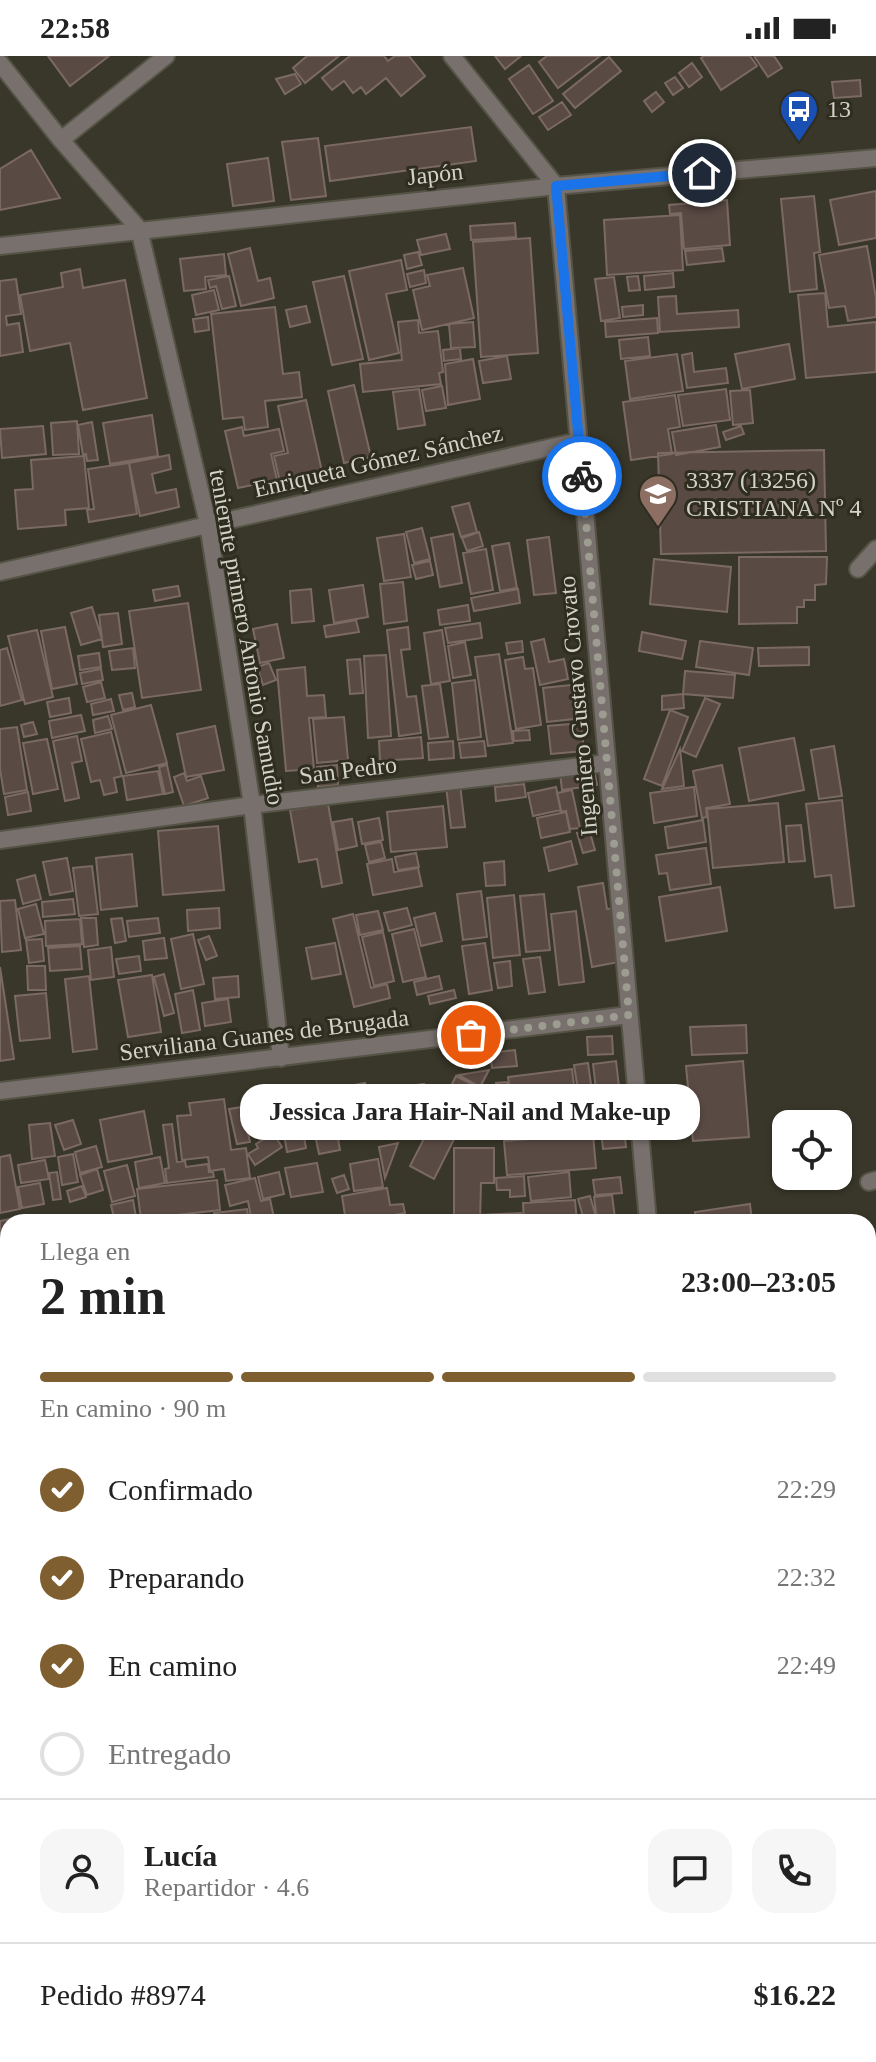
<!DOCTYPE html>
<html lang="es">
<meta charset="utf-8">
<style>
:root{--surface:#fff;--page:#f6f6f6;--text:#222;--muted:#767676;--line:#e0e0e0;--accent:#7f5e2f}
body{margin:0;font-family:Georgia,serif;background:var(--page);color:var(--text);height:100vh;display:flex;flex-direction:column;font-size:30px;white-space:nowrap}
*{box-sizing:border-box;margin:0}
p{font-size:26px;color:var(--muted)}
.icon{flex:none;width:44px;height:44px;fill:none;stroke:currentColor;stroke-width:2;stroke-linecap:round;stroke-linejoin:round}
.map{position:relative;flex:1;overflow:hidden}
.sheet{position:absolute;left:0px;top:1158px;width:876px;height:848px;display:flex;flex-direction:column;background:var(--surface);border-radius:24px 24px 0 0;box-shadow:0 2px 6px #0004}
.sheet>*{flex:none}
.buttons{position:absolute;left:772px;top:1054px;display:grid;gap:16px}
.buttons a{display:grid;place-items:center;width:80px;height:80px;border-radius:16px;background:var(--surface);box-shadow:0 2px 6px #0004;font-size:40px}
.pin{position:absolute;display:grid;place-items:center;width:68px;height:68px;color:#fff;margin:-34px;border:4px solid #fff;border-radius:50%;box-shadow:0 2px 8px #0007}
.courier{position:absolute;display:grid;place-items:center;width:80px;height:80px;margin:-40px;border:6px solid #1a73e8;border-radius:50%;background:#fff;color:#222;box-shadow:0 2px 10px #0007}
.bubble{position:absolute;height:56px;border-radius:24px;background:var(--surface);box-shadow:0 2px 6px #0004;font-size:26px;font-weight:700;line-height:56px;text-align:center}
.head em{font-style:normal;font-weight:700}
.head div{display:flex;flex-direction:column-reverse}
.head{display:flex;align-items:center;justify-content:space-between;height:136px;padding:0 40px}
h1{font-size:52px;font-weight:700;line-height:60px}
.bar{display:grid;grid-template-columns:repeat(4,1fr);gap:12px 8px;align-content:center;height:96px;padding:0 40px}
.bar i{height:10px;border-radius:6px;background:var(--line)}
.bar .active{background:var(--accent)}
.bar p{grid-column:span 4}
.line{display:flex;align-items:center;gap:20px;padding:0 40px;border-top:2px solid var(--line)}
.line div{flex:1}
.round{display:grid;place-items:center;flex:none;width:84px;height:84px;border-radius:24px;background:var(--page)}
ol{padding:0 40px;list-style:none}
li{display:flex;align-items:center;gap:24px;height:88px}
li p{margin-inline-start:auto}
li .icon{padding:8px;border-radius:50%;background:var(--accent);color:#fff;stroke-width:4}
li:last-child{color:var(--muted)}
li i{width:44px;height:44px;border:4px solid var(--line);border-radius:50%}
.status{display:flex;justify-content:space-between;align-items:center;height:56px;padding:0 40px;background:var(--surface);direction:ltr}
.status svg{height:22px;fill:currentColor}
.map>svg:first-child{display:block}
.green{fill:#464e35}
.building{fill:#5a4a44;stroke:#7b6a63;stroke-width:2}
.lines{fill:none;stroke-linecap:round;stroke-linejoin:round}
.service-casing{stroke:#555346;stroke-width:20}
.minor-casing{stroke:#555346;stroke-width:20}
.tertiary-casing{stroke:#555346;stroke-width:20}
.service{stroke:#77706c;stroke-width:16}
.minor{stroke:#77706c;stroke-width:16}
.tertiary{stroke:#77706c;stroke-width:16}
.done{stroke:#9d9c91;stroke-width:8;stroke-dasharray:0 14.4}
.route{stroke:#1a73e8;stroke-width:10}
.labels{text-anchor:middle;dominant-baseline:central;stroke-width:6;stroke-linejoin:round;paint-order:stroke}
.poi-label{font-size:24px;fill:#d3d2c9;stroke:#2f2d1f;text-anchor:start}
.street-label{font-size:24px;fill:#d3d2c9;stroke:#2f2d1f}
</style>
<div class="status"><b>22:58</b><svg viewBox="0 0 49 12"><path d="M0 12V9h3v3zM5 12V6h3v6zM10 12V3h3v9zM15 12V0h3v12zM26 1h20v11H26zM47 4h2v5h-2z"/></svg></div>
<div class="map">
<svg width="876" height="2006" viewBox="0 0 876 2006">
<rect width="100%" height="100%" fill="#393729"/>
<path class="green" d="M868,1554L876,1558V1741L868,1738Z"/>
<path class="building" d="M48,0H109L70,30Z
M307,0H339L305,27L293,12Z
M350,0H384L388,5L395,0H409L425,20L401,40L386,22L366,38L361,31L353,37L344,25L332,34L322,22Z
M495,0H521L505,13Z
M547,0H600L558,32L539,6Z
M704,0H750L757,10L721,34L701,2Z
M754,0H774L782,12L768,21Z
M609,1L621,15L575,52L563,38Z
M692,7L702,21L689,31L679,17Z
M529,9L553,45L533,58L509,23Z
M295,18L301,28L285,38L276,23Z
M675,21L683,32L673,39L665,27Z
M860,24L861,40L834,42L832,26Z
M656,36L664,46L652,56L644,45Z
M562,46L571,59L548,74L539,61Z
M471,71L476,105L330,125L325,90Z
M318,82L326,140L291,144L282,86Z
M31,94L60,142L0,154V113Z
M268,102L274,145L233,150L227,108Z
M876,135V182L839,189L830,144Z
M814,140L820,196L814,197L817,233L790,236L781,143Z
M727,144L730,189L684,193L681,157L670,158L669,149Z
M680,159L683,214L607,219L604,164Z
M515,167L516,181L471,184L470,170Z
M446,178L450,193L421,199L417,184Z
M530,182L538,297L481,301L473,186Z
M867,190L876,242V261L848,265L845,250L829,252L819,199Z
M250,192L258,225L270,222L274,242L241,250L228,198Z
M722,192L724,205L687,209L685,195Z
M418,196L422,209L407,213L404,199Z
M224,198L226,219L205,221L206,233L184,235L180,203Z
M401,204L407,234L386,238L399,297L369,304L349,215Z
M463,212L474,262L422,274L413,234L430,230L427,219Z
M80,213L83,232L125,224L147,342L83,354L70,287L30,295L20,239L63,231L61,217Z
M424,214L426,227L410,231L407,218Z
M673,217L674,231L645,234L644,220Z
M229,220L236,250L222,253L216,230L210,232L208,224Z
M344,220L363,303L332,309L313,226Z
M638,220L640,234L629,235L627,221Z
M614,221L620,262L601,265L595,223Z
M16,223L21,258L6,260L7,269L19,267L23,296L0,300V225Z
M214,234L219,254L196,259L192,239Z
M825,237L828,271L876,266V316L806,322L798,239Z
M676,240L677,258L738,254L739,271L660,276L658,241Z
M643,249V259L623,261L622,251Z
M306,250L310,266L290,271L286,254Z
M275,251L283,318L299,316L302,341L265,345L268,371L245,374L243,361L223,363L211,258Z
M208,261L209,274L195,276L193,263Z
M657,262L658,277L606,281L605,266Z
M418,264L419,277L438,275L443,316L439,317L441,328L363,336L360,308L402,304L398,266Z
M473,266L475,291L451,292L449,268Z
M648,281L650,300L621,303L619,284Z
M789,288L795,323L742,333L735,298Z
M460,292L461,303L444,305L443,294Z
M692,297L694,316L726,312L728,327L687,332L682,299Z
M677,298L683,335L630,343L625,305Z
M507,300L511,323L483,327L479,305Z
M473,303L480,343L448,349L445,308Z
M354,329L371,401L344,407L328,335Z
M442,330L446,352L426,355L422,334Z
M419,333L425,369L398,373L393,336Z
M726,333L730,364L683,370L678,339Z
M750,334L753,367L733,369L730,335Z
M675,339L680,371L668,373L672,398L631,404L623,346Z
M306,344L323,420L281,430L274,400L288,397L278,350Z
M152,359L158,400L110,408L103,367Z
M77,365L79,398L53,399L51,367Z
M92,366L98,404L87,405L86,398L83,399L78,369Z
M716,369L720,391L676,399L672,376Z
M43,370L46,398L2,402L0,373Z
M741,370L744,378L726,384L723,376Z
M242,371L244,380L279,373L284,395L271,398L277,424L238,432L225,375Z
M824,394L826,495L661,498L658,397Z
M169,399L171,413L152,418L156,437L176,433L179,451L140,460L129,407Z
M84,400L89,452L65,454L66,469L18,473L15,434L33,433L31,404Z
M129,407L137,458L89,466L87,454L94,453L88,413Z
M469,447L477,476L461,481L452,451Z
M422,472L430,503L414,507L406,476Z
M479,476L483,490L467,495L462,482Z
M404,478L411,521L384,525L377,482Z
M453,478L462,527L440,531L431,482Z
M549,481L556,537L534,539L527,484Z
M509,487L517,532L500,535L492,490Z
M486,493L493,534L471,538L463,497Z
M739,501H827L826,528L815,529V544H804V551H797V567L739,568Z
M654,503L731,511L727,556L650,548Z
M430,505L433,519L416,523L412,509Z
M403,526L407,565L384,568L380,528Z
M363,529L368,561L334,567L329,534Z
M178,530L180,540L155,545L153,534Z
M311,533L314,565L292,567L290,535Z
M518,533L520,547L474,555L471,542Z
M188,547L201,634L142,642L129,555Z
M468,549L470,565L440,569L438,554Z
M92,551L102,583L81,589L71,557Z
M118,557L122,588L103,591L99,559Z
M356,564L359,576L326,581L324,570Z
M480,567L482,582L448,587L445,572Z
M277,568L284,602L260,607L253,573Z
M65,571L77,628L52,633L41,575Z
M408,571L410,593L401,594L407,641L416,640L421,677L399,680L387,574Z
M37,574L53,641L25,648L8,580Z
M442,574L450,625L431,628L424,577Z
M642,576L686,585L682,603L639,595Z
M544,583L549,606L564,603L568,623L540,629L531,586Z
M522,585L523,596L508,598L506,587Z
M700,585L753,592L749,619L696,611Z
M465,586L471,619L453,622L448,590Z
M809,591V609L759,610L758,592Z
M7,592L22,644L0,650V594Z
M133,592L135,612L112,614L109,595Z
M99,597L101,611L80,614L78,600Z
M499,598L513,687L488,690L475,601Z
M386,599L391,680L368,682L364,600Z
M523,601L525,613L533,612L541,669L516,673L505,604Z
M360,603L363,637L350,638L347,604Z
M269,607L276,624L263,629L257,611Z
M305,611L307,640L324,639L326,661L309,662L314,713L286,715L277,614Z
M101,613L103,624L82,628L80,617Z
M685,615L735,619L733,642L683,638Z
M475,624L481,681L458,684L452,627Z
M101,626L105,642L87,646L83,631Z
M440,628L448,681L429,683L422,630Z
M571,629L574,663L547,666L543,632Z
M132,637L135,651L123,654L119,639Z
M683,638L684,652L662,654V640Z
M69,642L71,657L50,661L47,646Z
M705,642L720,648L696,701L682,695Z
M111,643L114,655L93,659L91,648Z
M151,649L167,707L126,717L111,659Z
M670,654L688,661L662,730L644,723Z
M81,659L85,675L52,682L49,665Z
M108,660L112,673L95,677L93,664Z
M344,661L348,704L317,707L313,663Z
M33,666L37,678L24,681L21,669Z
M581,667L584,695L551,698L548,670Z
M215,670L224,714L186,721L177,678Z
M17,671L27,734L4,738L0,713V673Z
M529,674L530,684L514,685L513,675Z
M111,676L122,720L114,722L117,736L104,739L100,724L91,726L81,683Z
M77,680L82,705L72,707L79,742L65,745L53,685Z
M421,681L423,702L380,705L379,685Z
M794,682L804,734L749,745L739,692Z
M47,683L58,733L33,738L23,687Z
M453,685L454,702L429,704L428,687Z
M484,685L486,700L461,702L459,687Z
M834,690L842,740L819,743L811,694Z
M680,693L684,730L662,733Z
M167,709L173,736L165,738L159,711Z
M337,709L338,729L318,731L317,711Z
M722,709L730,748L706,752L707,761L702,762L693,715Z
M594,712L597,729L562,734L560,717Z
M158,715L163,738L127,744L123,720Z
M184,717L187,725L201,720L208,742L184,750L174,721Z
M460,728L465,771L451,772L446,730Z
M524,728L526,741L496,745L495,731Z
M556,731L561,754L533,760L528,737Z
M694,731L697,760L654,767L650,737Z
M572,734L580,772L570,773L566,755L561,756L557,737Z
M28,736L31,755L8,759L5,741Z
M842,744L854,850L835,852L831,819L815,821L806,748Z
M778,747L784,806L713,812L707,753Z
M328,748L342,827L322,831L317,803L299,806L290,754Z
M443,750L447,791L391,796L387,756Z
M566,756L570,776L541,782L537,762Z
M379,762L383,784L362,788L358,766Z
M352,763L357,790L338,794L333,766Z
M703,764L706,786L668,792L665,771Z
M801,769L805,805L789,806L786,770Z
M218,770L224,834L163,839L158,775Z
M589,773L595,794L583,797L577,777Z
M571,785L577,808L549,815L544,792Z
M381,786L385,802L369,806L365,789Z
M706,792L711,828L670,834L667,817L659,818L656,799Z
M416,797L419,811L398,814L395,801Z
M132,798L137,850L101,854L96,802Z
M67,802L73,835L50,839L43,806Z
M392,803L394,816L418,812L422,830L373,839L367,808Z
M504,805L505,829L486,830L484,807Z
M92,810L98,858L79,860L73,812Z
M35,819L41,843L23,848L17,824Z
M603,827L607,853L615,852L624,905L592,911L578,831Z
M720,831L727,875L666,885L659,841Z
M481,835L487,881L463,884L457,838Z
M544,838L550,894L526,896L520,840Z
M514,839L520,899L493,902L487,842Z
M73,843L75,858L43,861L42,846Z
M15,844L21,894L2,896L0,845Z
M36,848L44,878L25,882L18,853Z
M219,852L220,872L188,875L187,854Z
M407,852L412,869L389,875L384,857Z
M378,855L383,874L360,879L356,859Z
M576,855L584,926L559,929L551,858Z
M435,857L442,885L421,890L414,862Z
M353,858L371,932L387,928L390,942L354,951L333,863Z
M81,862H96L98,889L84,891Z
M122,862L126,885L115,887L111,863Z
M158,862L160,877L129,881L127,865Z
M80,863L82,888L46,890L45,865Z
M414,873L426,921L403,926L392,878Z
M383,876L394,925L374,930L362,881Z
M193,878L204,928L181,933L171,883Z
M209,880L217,900L206,904L198,884Z
M164,882L167,902L145,904L143,885Z
M42,883L44,905L29,907L26,884Z
M335,887L341,918L312,923L306,892Z
M485,887L492,934L469,938L462,890Z
M80,890L82,913L50,915L48,892Z
M111,891L114,921L91,924L88,894Z
M139,900L141,915L119,918L116,903Z
M540,901L545,936L529,938L523,903Z
M510,905L512,930L498,932L494,907Z
M27,910H45L46,934H28Z
M0,911L14,1003L0,1005Z
M164,918L174,957L164,960L154,921Z
M152,919L161,976L128,981L118,924Z
M89,920L97,993L73,996L65,923Z
M238,920L239,941L215,943L213,922Z
M439,920L442,933L417,939L414,926Z
M193,934L200,974L182,977L175,938Z
M454,934L456,942L430,948L428,940Z
M46,937L50,982L20,985L15,940Z
M228,943L231,966L205,970L202,947Z
M746,969L747,997L692,999L690,971Z
M612,980L613,998L588,999L587,981Z
M515,994L517,1010L492,1012L490,997Z
M616,1005L626,1091L603,1093L593,1008Z
M743,1005L749,1081L693,1085L686,1010Z
M588,1007L597,1071L584,1072L574,1009Z
M572,1013L577,1055L565,1056L568,1074L525,1079L522,1056L513,1057L508,1021Z
M489,1014L480,1031L459,1019Z
M456,1020L480,1032L434,1123L410,1110Z
M507,1026L510,1046L498,1047L496,1027Z
M365,1027L374,1067L343,1074L334,1033Z
M424,1028L429,1069L378,1076L372,1035Z
M495,1030L500,1069L469,1073Z
M331,1036L335,1059L309,1063L305,1040Z
M275,1041L284,1073L263,1080L253,1048Z
M224,1043L231,1094L246,1092L250,1122L226,1125L224,1113L210,1115L208,1101L182,1104L177,1060L191,1059L189,1047Z
M242,1051L250,1086L237,1088L229,1053Z
M144,1055L152,1098L108,1106L100,1064Z
M519,1058L522,1077L509,1079L506,1059Z
M334,1060L340,1094L319,1098L312,1064Z
M73,1064L81,1088L64,1094L55,1069Z
M50,1067L55,1100L32,1103L29,1069Z
M172,1068L177,1106L185,1105L186,1111L208,1108L209,1116H213L214,1121L167,1127L165,1113L169,1112L163,1069Z
M303,1075L306,1092L287,1096L284,1078Z
M273,1077L282,1091L255,1109L248,1098L258,1092L256,1088Z
M593,1078L596,1112L507,1119L504,1085Z
M398,1087L385,1122L379,1091Z
M96,1090L102,1111L80,1117L75,1096Z
M454,1092H494V1127H481L480,1166H454Z
M73,1098L78,1126L62,1129L58,1101Z
M10,1099L20,1153L0,1157V1101Z
M160,1101L165,1127L139,1132L135,1106Z
M378,1103L383,1131L354,1135L350,1108Z
M45,1104L49,1123L21,1127L18,1109Z
M317,1107L323,1136L291,1141L285,1112Z
M127,1109L135,1140L112,1146L104,1115Z
M97,1113L103,1134L87,1139L80,1119Z
M57,1116L61,1143L53,1144L49,1117Z
M279,1116L284,1138L263,1143L258,1121Z
M569,1116L571,1141L531,1145L528,1121Z
M344,1119L349,1133L337,1137L332,1123Z
M524,1120L525,1140L510,1141V1134H497L496,1122Z
M620,1121L622,1137L595,1139L593,1124Z
M255,1122L261,1145L270,1143L274,1162L252,1166L248,1145L230,1150L225,1129Z
M217,1124L220,1154L141,1163L137,1133Z
M40,1127L44,1148L22,1152L18,1131Z
M82,1130L86,1141L70,1146L67,1135Z
M387,1132L390,1149L403,1148L405,1157L366,1164V1166H346L342,1140Z
M612,1139L615,1162L597,1164L594,1141Z
M590,1140L596,1161L584,1164L578,1143Z
M133,1144L136,1161L115,1166L111,1149Z
M575,1144L577,1166H524L523,1147Z
M750,1148L752,1166H696L695,1156Z
M247,1153L249,1166H215L214,1157Z
M521,1157L522,1166H481V1159Z
M29,1159L30,1166H8V1184L0,1185V1165Z
M8,1188V1226L0,1227V1189Z
M8,1227V1265L6,1266L0,1228Z
M8,1268V1298L6,1299L0,1270Z
M0,1451L8,1454V1497L0,1494Z
M876,1452V1519L868,1513V1463Z
M0,1578L8,1581V1662L0,1685Z
M873,1799L876,1800V1869L868,1865V1811Z
M868,1974L876,1978V2006H839L843,1998H868Z
M282,1998H321L317,2006H300Z
M329,1998H385L381,2006H325Z
M425,1998H464L460,2006H421Z
M465,1998H495L491,2006H480Z
M584,1998H661L663,1999L661,2006H605Z
M738,1998H836L833,2006H735Z"/>
<g class="lines">
<defs>
<path id="service" d="M858,513L876,493
M869,1126L876,1124"/>
<path id="minor" d="M452,0L556,130L648,1166
M0,7L61,84L139,173L208,468L252,749L281,1002
M61,84L166,0
M0,516L579,385
M0,784L252,749L607,707
M0,1035L629,959
M868,1222L876,1221
M0,1327L8,1326
M0,1547L8,1550
M868,1923L876,1927
M533,2006L537,1998"/>
<path id="tertiary" d="M0,190L556,130L876,102
M0,1935L8,1938
M147,1998L165,2006"/>
</defs>
<use href="#service" class="service-casing"/>
<use href="#minor" class="minor-casing"/>
<use href="#tertiary" class="tertiary-casing"/>
<use href="#service" class="service"/>
<use href="#minor" class="minor"/>
<use href="#tertiary" class="tertiary"/>
</g>
<g class="lines">
<path class="done" d="M471,979L629,959L582,420"/>
<path class="route" d="M582,420L556,130L702,117"/>
</g>
<defs>
<symbol id="bus-pin" viewBox="-11 -11 22 30"><path d="M0 17L-7.5 6A9.5 9.5 0 1 1 7.5 6Z" fill="#1a4fb4" stroke="#2f2d1f"/><path d="M-5-6H5V4H4V6H2V4H-2V6H-4V4H-5ZM-3.5-4V0h7V-4ZM-3.5 1.2v1.5H-2V1.2ZM2 1.2v1.5H3.5V1.2Z" fill="#fff"/></symbol>
<symbol id="school-pin" viewBox="-11 -11 22 30"><path d="M0 17L-7.5 6A9.5 9.5 0 1 1 7.5 6Z" fill="#8d6e63" stroke="#2f2d1f"/><path d="M0-5L7-2L0 1L-7-2ZM-4 1L0 2.5L4 1V4Q0 6-4 4Z" fill="#fff"/></symbol>
</defs>
<g fill-rule="evenodd">
<use href="#bus-pin" x="777" y="31" width="44" height="60"/>
<use href="#school-pin" x="636" y="416" width="44" height="60"/>
</g>
<g class="labels">
<g class="poi-label">
<text x="827" y="53">13</text>
<text x="686" y="424">3337 (13256)<tspan x="686" dy="28">CRISTIANA Nº 4</tspan></text>
</g>
<g class="street-label">
<text transform="translate(435 118) rotate(-6)">Japón</text>
<text transform="translate(378 405) rotate(-13)">Enriqueta Gómez Sánchez</text>
<text transform="translate(247 581) rotate(80)">teniernte primero Antonio Samudio</text>
<text transform="translate(578 650) rotate(-95)">Ingeniero Gustavo Crovato</text>
<text transform="translate(348 714) rotate(-7)">San Pedro</text>
<text transform="translate(264 979) rotate(-7)">Serviliana Guanes de Brugada</text>
</g>
</g>
</svg>
<div class="buttons">
<a><svg class="icon" aria-label="locate" viewBox="0 0 24 24"><circle cx="12" cy="12" r="6"/><path d="M12 2v4M12 18v4M2 12h4M18 12h4"/></svg></a>
</div>
<div class="pin" style="left:471px;top:979px;background:#ea580c"><svg class="icon" aria-label="bag" viewBox="0 0 24 24"><path d="M5 8h14l-1 12H6zM9 8a3 3 0 0 1 6 0"/></svg></div>
<div class="pin" style="left:702px;top:117px;background:#1f2937"><svg class="icon" aria-label="home" viewBox="0 0 24 24"><path d="M3 11l9-7 9 7M6 9v11h12V9"/></svg></div>
<div class="courier" style="left:582px;top:420px"><svg class="icon" aria-label="bike" viewBox="0 0 24 24"><circle cx="6" cy="16" r="4"/><circle cx="18" cy="16" r="4"/><path d="M6 16l4-8h5l3 8M10 8l3 8H6M13 5h3"/></svg></div>
<div class="bubble" style="left:240px;top:1028px;width:460px">Jessica Jara Hair-Nail and Make-up</div>
<section class="sheet">
<div class="head"><div><h1>2 min</h1><p>Llega en</p></div><em>23:00–23:05</em></div>
<div class="bar"><i class="active"></i><i class="active"></i><i class="active"></i><i></i><p>En camino · 90 m</p></div>
<ol>
<li><svg class="icon" aria-label="check" viewBox="0 0 24 24"><path d="M5 12l5 5 9-10"/></svg>Confirmado<p>22:29</p></li>
<li><svg class="icon" aria-label="check" viewBox="0 0 24 24"><path d="M5 12l5 5 9-10"/></svg>Preparando<p>22:32</p></li>
<li><svg class="icon" aria-label="check" viewBox="0 0 24 24"><path d="M5 12l5 5 9-10"/></svg>En camino<p>22:49</p></li>
<li><i></i>Entregado</li>
</ol>
<div class="line" style="height:144px"><a class="round"><svg class="icon" aria-label="person" viewBox="0 0 24 24"><circle cx="12" cy="8" r="4"/><path d="M4 21q1-7 8-7t8 7"/></svg></a><div><b>Lucía</b><p>Repartidor · 4.6</p></div><a class="round"><svg class="icon" aria-label="chat" viewBox="0 0 24 24"><path d="M4 5h16v11H9l-5 4z"/></svg></a><a class="round"><svg class="icon" aria-label="phone" viewBox="0 0 24 24"><path d="M5 4h4l2 5-3 2q2 4 5 5l2-3 5 2v4C11 20 4 13 5 4z"/></svg></a></div>
<div class="line" style="height:104px"><div>Pedido #8974</div><b>$16.22</b></div>
</section>
</div>
